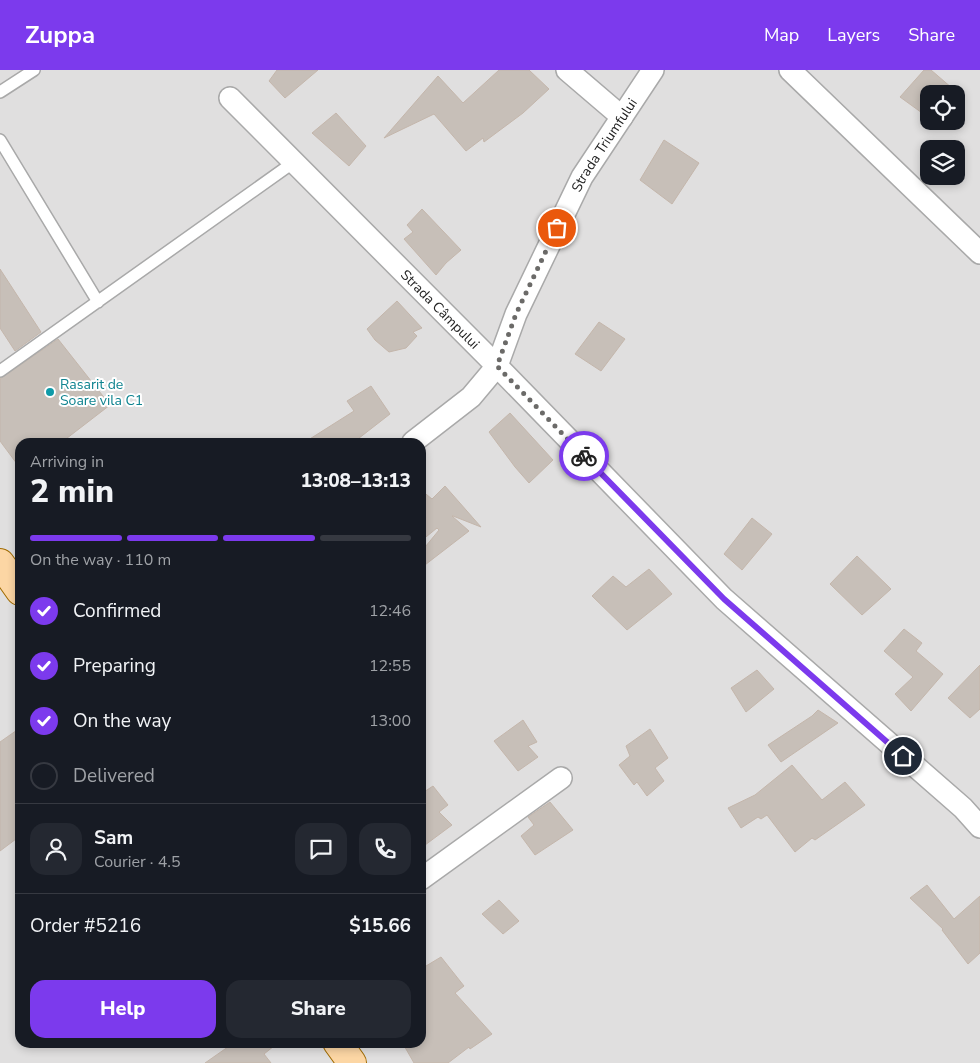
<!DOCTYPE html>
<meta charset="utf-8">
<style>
:root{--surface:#171b24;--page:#242831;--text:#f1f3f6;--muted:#9ea1a6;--line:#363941;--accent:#7c3aed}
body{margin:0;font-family:"Nunito Sans",sans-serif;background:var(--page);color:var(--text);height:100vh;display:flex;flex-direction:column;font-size:19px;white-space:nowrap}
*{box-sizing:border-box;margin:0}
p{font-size:16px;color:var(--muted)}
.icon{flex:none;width:28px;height:28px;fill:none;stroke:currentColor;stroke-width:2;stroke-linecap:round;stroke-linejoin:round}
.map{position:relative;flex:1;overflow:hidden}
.details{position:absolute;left:15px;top:368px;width:411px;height:610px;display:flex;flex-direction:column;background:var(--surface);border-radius:15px;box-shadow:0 2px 8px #0003}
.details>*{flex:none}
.buttons{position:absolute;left:920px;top:15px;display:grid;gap:10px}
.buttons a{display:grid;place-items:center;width:45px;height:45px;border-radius:10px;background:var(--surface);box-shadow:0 2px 8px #0003;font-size:25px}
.pin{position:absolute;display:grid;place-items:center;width:42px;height:42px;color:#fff;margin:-21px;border:2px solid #fff;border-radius:50%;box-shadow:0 1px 5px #0007}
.courier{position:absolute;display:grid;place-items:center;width:50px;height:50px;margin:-25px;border:4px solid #7c3aed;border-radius:50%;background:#fff;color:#222;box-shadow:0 1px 6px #0007}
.headline em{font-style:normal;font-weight:800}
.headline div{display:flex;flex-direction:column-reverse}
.headline{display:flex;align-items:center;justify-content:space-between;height:85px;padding:0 15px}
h1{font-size:32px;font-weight:800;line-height:38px}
.bar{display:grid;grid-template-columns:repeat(4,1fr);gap:8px 5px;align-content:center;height:60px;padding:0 15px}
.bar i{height:6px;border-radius:4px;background:var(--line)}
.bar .current{background:var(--accent)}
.bar p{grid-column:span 4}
.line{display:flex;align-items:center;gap:12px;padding:0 15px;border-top:1px solid var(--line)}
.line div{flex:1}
.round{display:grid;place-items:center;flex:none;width:52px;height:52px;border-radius:15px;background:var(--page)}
ol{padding:0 15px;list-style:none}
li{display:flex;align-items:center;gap:15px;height:55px}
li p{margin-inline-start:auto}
li .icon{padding:5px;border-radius:50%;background:var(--accent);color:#fff;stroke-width:4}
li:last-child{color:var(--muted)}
li i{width:28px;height:28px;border:2px solid var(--line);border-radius:50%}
.button{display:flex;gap:10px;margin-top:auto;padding:10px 15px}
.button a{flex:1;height:58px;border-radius:15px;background:var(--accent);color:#fff;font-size:20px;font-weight:800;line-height:58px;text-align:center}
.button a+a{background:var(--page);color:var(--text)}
header{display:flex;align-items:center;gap:30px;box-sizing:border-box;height:70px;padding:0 25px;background:var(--accent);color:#fff}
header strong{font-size:24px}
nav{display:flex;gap:28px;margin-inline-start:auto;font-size:18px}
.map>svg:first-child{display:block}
.residential{fill:#e0dfdf;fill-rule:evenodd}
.building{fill:#c7bfb8;stroke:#c4b6ab}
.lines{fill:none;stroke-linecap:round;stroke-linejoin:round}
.lane-casing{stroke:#a9a9a9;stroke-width:14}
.street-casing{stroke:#a9a9a9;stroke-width:24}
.primary-casing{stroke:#a06b00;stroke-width:30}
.lane{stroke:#fff;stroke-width:11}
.street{stroke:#fff;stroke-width:21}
.primary{stroke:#fcd6a4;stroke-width:28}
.done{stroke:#6b6a68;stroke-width:5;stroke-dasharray:0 9}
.route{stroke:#7c3aed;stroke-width:6}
.culture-dot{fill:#0f9aa8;stroke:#fff;stroke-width:2}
.labels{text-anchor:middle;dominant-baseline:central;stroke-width:4;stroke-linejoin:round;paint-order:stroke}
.street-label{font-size:14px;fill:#222;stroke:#fff}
.culture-label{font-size:14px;fill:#0d838f;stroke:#fff;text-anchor:start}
</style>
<header>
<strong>Zuppa</strong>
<nav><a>Map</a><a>Layers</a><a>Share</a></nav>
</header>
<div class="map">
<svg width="980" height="993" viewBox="0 0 980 993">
<rect width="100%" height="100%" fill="#f2efe9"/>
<path class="residential" d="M0,0H980V993H0ZM929,24H956V51H929ZM929,79H956V106H929ZM20,372H421V972H20Z"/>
<path class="building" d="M277,0H318L285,28L269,11Z
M499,0H529L549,19L523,43L484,72L483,68L466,81L434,44L384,68L438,6L463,33Z
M924,0H931L959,24H929V48L900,27Z
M336,43L366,76L349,96L312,63Z
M664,70L699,93L672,134L640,110Z
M422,139L461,180L446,193L436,205L404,169L413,162L407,155Z
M0,199L41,262L15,281L0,258Z
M397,231L422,258L413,262L417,266L406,278L389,282L375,270L367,259Z
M599,252L625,269L601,301L575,284Z
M58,269L110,335L62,372H20V398L0,371V309Z
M371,316L390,344L354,372H305L354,341L347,331Z
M510,343L553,390L529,413L515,397L489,362Z
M445,416L481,457L453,446H452L469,461L421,498V482L439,460L437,458L421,471V453L426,447L421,442V420L432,429Z
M752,448L772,464L742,500L724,484Z
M857,486L891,519L862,545L830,514Z
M649,499L672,524L627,560L592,526L613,506L626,517Z
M904,559L922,573L916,581L943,604L911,641L895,624L913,607L884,581Z
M980,595V639L970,648L948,628Z
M757,600L774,619L746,642L731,618Z
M818,640L838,653L781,692L768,675L812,646Z
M523,650L537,672L528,676L538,687L518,701L494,671Z
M20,658V766L0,781V672Z
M650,659L668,688L655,698L664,711L647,726L637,712L634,715L619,695L630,686L626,676Z
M792,695L822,730L845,712L865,735L815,770L812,768L795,782L767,745L761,749L758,747L741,758L728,738L755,725Z
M433,716L448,735L439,742L452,755L421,778V724Z
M550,732L573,760L535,785L521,766L534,755L528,747Z
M927,815L954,849L980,826V883L968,894L942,860L943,859L910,828Z
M499,830L519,851L503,864L482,844Z
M441,887L464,916L455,923L492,964L470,979L469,977L448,993H414L402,972H421V899Z
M235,972H279L264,984L271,993H205Z"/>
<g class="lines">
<defs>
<path id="lane" d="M0,22L34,0
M0,70L98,232
M0,301L294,92"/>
<g id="street">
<path d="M567,0L622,47"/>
<path d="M790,0L980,183"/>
<path id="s1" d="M230,28L497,296L724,529L963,738L980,757"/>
<path id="s2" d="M413,372L471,327L497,296L516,244L582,107L653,0"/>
<path d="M421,809L561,708"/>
</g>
<path id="primary" d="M0,493L20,521
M337,972L352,993"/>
</defs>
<use href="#lane" class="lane-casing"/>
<use href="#street" class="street-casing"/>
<use href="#primary" class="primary-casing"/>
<use href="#lane" class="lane"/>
<use href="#street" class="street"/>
<use href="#primary" class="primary"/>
</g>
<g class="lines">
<path class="done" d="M557,158L516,244L497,296L584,386"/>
<path class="route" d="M584,386L724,529L903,686"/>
</g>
<circle class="culture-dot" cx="50" cy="322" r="5"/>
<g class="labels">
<g class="street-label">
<text stroke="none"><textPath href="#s2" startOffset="360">Strada Triumfului</textPath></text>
<text stroke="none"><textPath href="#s1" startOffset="298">Strada Câmpului</textPath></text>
</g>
<g class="culture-label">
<text x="60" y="314">Rasarit de<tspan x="60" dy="16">Soare vila C1</tspan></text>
</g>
</g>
</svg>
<div class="buttons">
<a><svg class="icon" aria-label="locate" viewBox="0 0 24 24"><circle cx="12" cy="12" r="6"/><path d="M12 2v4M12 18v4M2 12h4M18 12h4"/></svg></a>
<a><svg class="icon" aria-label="layers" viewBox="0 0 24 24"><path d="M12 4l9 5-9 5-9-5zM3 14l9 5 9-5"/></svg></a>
</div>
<div class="pin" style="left:557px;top:158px;background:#ea580c"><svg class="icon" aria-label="bag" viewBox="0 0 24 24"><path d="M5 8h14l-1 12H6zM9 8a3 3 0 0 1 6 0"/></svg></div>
<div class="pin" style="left:903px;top:686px;background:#1f2937"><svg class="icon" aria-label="home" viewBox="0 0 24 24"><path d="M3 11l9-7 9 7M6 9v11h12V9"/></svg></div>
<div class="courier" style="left:584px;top:386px"><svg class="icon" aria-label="bike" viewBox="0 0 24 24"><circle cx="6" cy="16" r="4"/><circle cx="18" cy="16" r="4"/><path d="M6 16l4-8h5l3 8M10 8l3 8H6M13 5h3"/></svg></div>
<section class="details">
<div class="headline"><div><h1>2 min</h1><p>Arriving in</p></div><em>13:08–13:13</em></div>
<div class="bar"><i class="current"></i><i class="current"></i><i class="current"></i><i></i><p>On the way · 110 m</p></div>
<ol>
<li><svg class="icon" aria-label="check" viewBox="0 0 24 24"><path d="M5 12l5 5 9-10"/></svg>Confirmed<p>12:46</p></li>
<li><svg class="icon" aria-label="check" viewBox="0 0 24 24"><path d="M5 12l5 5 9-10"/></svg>Preparing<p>12:55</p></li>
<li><svg class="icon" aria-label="check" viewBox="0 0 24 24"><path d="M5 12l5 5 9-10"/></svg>On the way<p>13:00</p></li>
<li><i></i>Delivered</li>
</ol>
<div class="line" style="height:90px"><a class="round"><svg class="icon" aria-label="person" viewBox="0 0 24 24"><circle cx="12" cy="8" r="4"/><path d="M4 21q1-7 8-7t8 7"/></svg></a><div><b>Sam</b><p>Courier · 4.5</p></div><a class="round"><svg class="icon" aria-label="chat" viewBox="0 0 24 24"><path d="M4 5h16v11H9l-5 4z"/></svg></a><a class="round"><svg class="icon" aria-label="phone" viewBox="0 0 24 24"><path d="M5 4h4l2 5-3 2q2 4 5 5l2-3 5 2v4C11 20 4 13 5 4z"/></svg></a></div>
<div class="line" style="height:65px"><div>Order #5216</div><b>$15.66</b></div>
<div class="button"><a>Help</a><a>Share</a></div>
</section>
</div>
